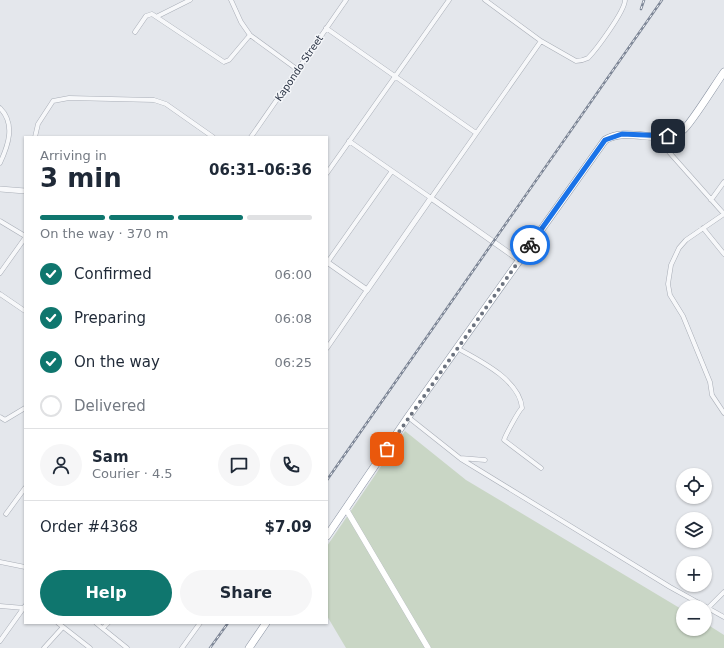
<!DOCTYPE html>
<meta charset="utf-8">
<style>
:root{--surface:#fff;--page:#f6f6f7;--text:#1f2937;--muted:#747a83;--line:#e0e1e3;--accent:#0f766e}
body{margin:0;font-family:"DejaVu Sans",sans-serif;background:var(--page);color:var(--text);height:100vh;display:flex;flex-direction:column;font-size:15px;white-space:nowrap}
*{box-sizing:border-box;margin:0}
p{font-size:13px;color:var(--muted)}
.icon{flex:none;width:22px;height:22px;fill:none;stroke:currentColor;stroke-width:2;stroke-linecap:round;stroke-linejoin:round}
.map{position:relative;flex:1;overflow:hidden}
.panel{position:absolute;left:24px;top:136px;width:304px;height:488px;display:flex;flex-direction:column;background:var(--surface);border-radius:0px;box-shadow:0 1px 3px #0004}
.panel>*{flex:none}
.fabs{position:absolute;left:676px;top:468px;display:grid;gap:8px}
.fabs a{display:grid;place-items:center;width:36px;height:36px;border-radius:50%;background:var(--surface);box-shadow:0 1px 3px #0004;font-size:20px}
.pin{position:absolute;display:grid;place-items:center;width:34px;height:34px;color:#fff;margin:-17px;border-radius:8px;box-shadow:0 2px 6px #0006}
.courier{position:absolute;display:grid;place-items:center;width:40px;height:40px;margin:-20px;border:3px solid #1a73e8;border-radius:50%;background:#fff;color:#222;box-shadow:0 1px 5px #0007}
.overview em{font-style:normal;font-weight:600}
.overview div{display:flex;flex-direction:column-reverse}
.overview{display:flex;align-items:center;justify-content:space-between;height:68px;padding:0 16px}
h1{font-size:26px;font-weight:600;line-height:30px}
.bar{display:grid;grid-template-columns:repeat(4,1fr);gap:6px 4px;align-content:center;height:48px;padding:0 16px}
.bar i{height:5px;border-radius:3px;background:var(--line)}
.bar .current{background:var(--accent)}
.bar p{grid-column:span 4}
.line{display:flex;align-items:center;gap:10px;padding:0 16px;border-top:1px solid var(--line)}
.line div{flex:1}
.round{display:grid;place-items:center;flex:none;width:42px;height:42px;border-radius:21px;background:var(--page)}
ol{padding:0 16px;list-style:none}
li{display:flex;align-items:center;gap:12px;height:44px}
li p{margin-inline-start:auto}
li .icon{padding:4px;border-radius:50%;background:var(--accent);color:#fff;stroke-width:4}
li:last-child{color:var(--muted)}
li i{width:22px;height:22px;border:2px solid var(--line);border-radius:50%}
.button{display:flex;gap:8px;margin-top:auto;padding:8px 16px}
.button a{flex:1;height:46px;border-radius:24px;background:var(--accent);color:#fff;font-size:16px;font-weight:600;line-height:46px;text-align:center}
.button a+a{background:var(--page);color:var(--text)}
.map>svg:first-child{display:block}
.green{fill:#c9d6c5}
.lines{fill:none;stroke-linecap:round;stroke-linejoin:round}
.minor-casing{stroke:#a9aeb7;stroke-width:5}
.tertiary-casing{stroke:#a9aeb7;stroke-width:6}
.secondary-casing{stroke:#a9aeb7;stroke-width:6}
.trunk-casing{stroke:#8b94a3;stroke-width:8}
.minor{stroke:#f7f8fa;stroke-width:4}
.tertiary{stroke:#f7f8fa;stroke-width:5}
.secondary{stroke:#fff;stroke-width:5.5}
.trunk{stroke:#fff;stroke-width:7}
.rail-casing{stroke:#7d8696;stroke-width:2.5}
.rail{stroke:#f4f6f9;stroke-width:1;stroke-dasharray:3;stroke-linecap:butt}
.done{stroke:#6c737f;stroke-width:4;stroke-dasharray:0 7.2}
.route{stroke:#1a73e8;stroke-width:5}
.labels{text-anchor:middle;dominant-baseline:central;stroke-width:3;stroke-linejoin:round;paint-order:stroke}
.street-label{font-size:10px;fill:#2b3445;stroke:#f4f6f9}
</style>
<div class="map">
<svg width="724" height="648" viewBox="0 0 724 648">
<rect width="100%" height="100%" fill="#e4e7ec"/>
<path class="green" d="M405,431L466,480L683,610V629H705V623L724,635V648H346L327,616V546Z"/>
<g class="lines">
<defs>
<path id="minor" d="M231,0L241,22L250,35L298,70
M485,0L541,41L576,61C580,61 584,60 588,58C596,50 625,11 625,0
M158,16L190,0
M326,28L476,133
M135,32L146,16L152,14L224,62L229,60L250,35
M0,108C16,124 8,146 0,163
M662,136L669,152L682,132
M35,137L38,124L53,101L69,98L154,100L166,104L213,137
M251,137L346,0
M349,141L431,198L541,41
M669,152L724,214
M327,173L449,0
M711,200L724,182
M724,214L686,240L679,248L671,265L668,284L670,295L683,316L710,382L712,395L724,413
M0,221L25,236
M703,228L724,254
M327,263L392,171
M0,273L25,238
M0,294L25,311
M327,348L367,290
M457,348C479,360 520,380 522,408C519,410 505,436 504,440L541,468
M0,417L5,420L25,408
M408,417L461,459L670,587L724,617
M460,458L485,460
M6,514L25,488
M0,562L25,567
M0,606L24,608
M709,607L724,592
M58,623L90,648
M96,623L127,648
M103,628L108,623
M0,641L25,606
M44,648L63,627
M182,648L200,623"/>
<path id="tertiary" d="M0,189L25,191
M327,262L367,290L431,198L519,260"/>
<path id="secondary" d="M346,509L428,648"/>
<path id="trunk" d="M327,536L408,417L605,140C629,126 659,146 683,130C691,124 716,83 724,72
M249,648L266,623"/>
</defs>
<use href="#minor" class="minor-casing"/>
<use href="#tertiary" class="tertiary-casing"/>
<use href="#secondary" class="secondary-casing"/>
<use href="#trunk" class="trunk-casing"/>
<use href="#minor" class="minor"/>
<use href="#tertiary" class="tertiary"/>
<use href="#secondary" class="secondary"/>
<use href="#trunk" class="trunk"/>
<defs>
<path id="rail" d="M641,9L644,0
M327,480L662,0
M210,648L228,623"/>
</defs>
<use href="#rail" class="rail-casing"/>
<use href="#rail" class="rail"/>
</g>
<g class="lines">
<path class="done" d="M387,449L530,245"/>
<path class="route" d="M530,245L605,140L622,134L668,136"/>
</g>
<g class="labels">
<g class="street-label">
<text transform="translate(299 68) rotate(-56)">Kapondo Street</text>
</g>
</g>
</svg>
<div class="fabs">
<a><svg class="icon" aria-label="locate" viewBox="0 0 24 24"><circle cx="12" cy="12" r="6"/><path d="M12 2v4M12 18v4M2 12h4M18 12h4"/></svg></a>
<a><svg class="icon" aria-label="layers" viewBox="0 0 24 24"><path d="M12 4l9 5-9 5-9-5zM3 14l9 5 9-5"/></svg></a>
<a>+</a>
<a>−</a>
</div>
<div class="pin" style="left:387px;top:449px;background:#ea580c"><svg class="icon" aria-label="bag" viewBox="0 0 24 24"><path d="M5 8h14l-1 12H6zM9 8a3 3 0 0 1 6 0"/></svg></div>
<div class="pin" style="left:668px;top:136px;background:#1f2937"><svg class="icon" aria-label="home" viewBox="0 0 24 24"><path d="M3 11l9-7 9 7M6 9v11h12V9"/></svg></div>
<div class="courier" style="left:530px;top:245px"><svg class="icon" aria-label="bike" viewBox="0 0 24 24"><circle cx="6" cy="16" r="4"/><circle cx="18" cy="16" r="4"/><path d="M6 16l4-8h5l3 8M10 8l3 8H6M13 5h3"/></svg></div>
<section class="panel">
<div class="overview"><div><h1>3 min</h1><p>Arriving in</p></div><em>06:31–06:36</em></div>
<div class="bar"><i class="current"></i><i class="current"></i><i class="current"></i><i></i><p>On the way · 370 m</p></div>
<ol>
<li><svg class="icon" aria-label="check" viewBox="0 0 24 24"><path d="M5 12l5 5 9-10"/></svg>Confirmed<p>06:00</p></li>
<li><svg class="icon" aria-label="check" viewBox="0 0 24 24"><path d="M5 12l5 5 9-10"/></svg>Preparing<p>06:08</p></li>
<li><svg class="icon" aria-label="check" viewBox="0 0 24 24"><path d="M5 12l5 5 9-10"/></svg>On the way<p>06:25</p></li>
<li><i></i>Delivered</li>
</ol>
<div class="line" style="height:72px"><a class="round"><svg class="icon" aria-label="person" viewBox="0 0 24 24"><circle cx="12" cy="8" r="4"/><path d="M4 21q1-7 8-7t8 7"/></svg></a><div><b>Sam</b><p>Courier · 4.5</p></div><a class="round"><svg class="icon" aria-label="chat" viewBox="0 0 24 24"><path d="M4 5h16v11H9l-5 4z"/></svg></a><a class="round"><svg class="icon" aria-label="phone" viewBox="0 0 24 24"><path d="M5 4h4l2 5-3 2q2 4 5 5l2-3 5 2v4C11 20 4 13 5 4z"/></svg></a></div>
<div class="line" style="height:52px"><div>Order #4368</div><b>$7.09</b></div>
<div class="button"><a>Help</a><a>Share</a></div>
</section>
</div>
